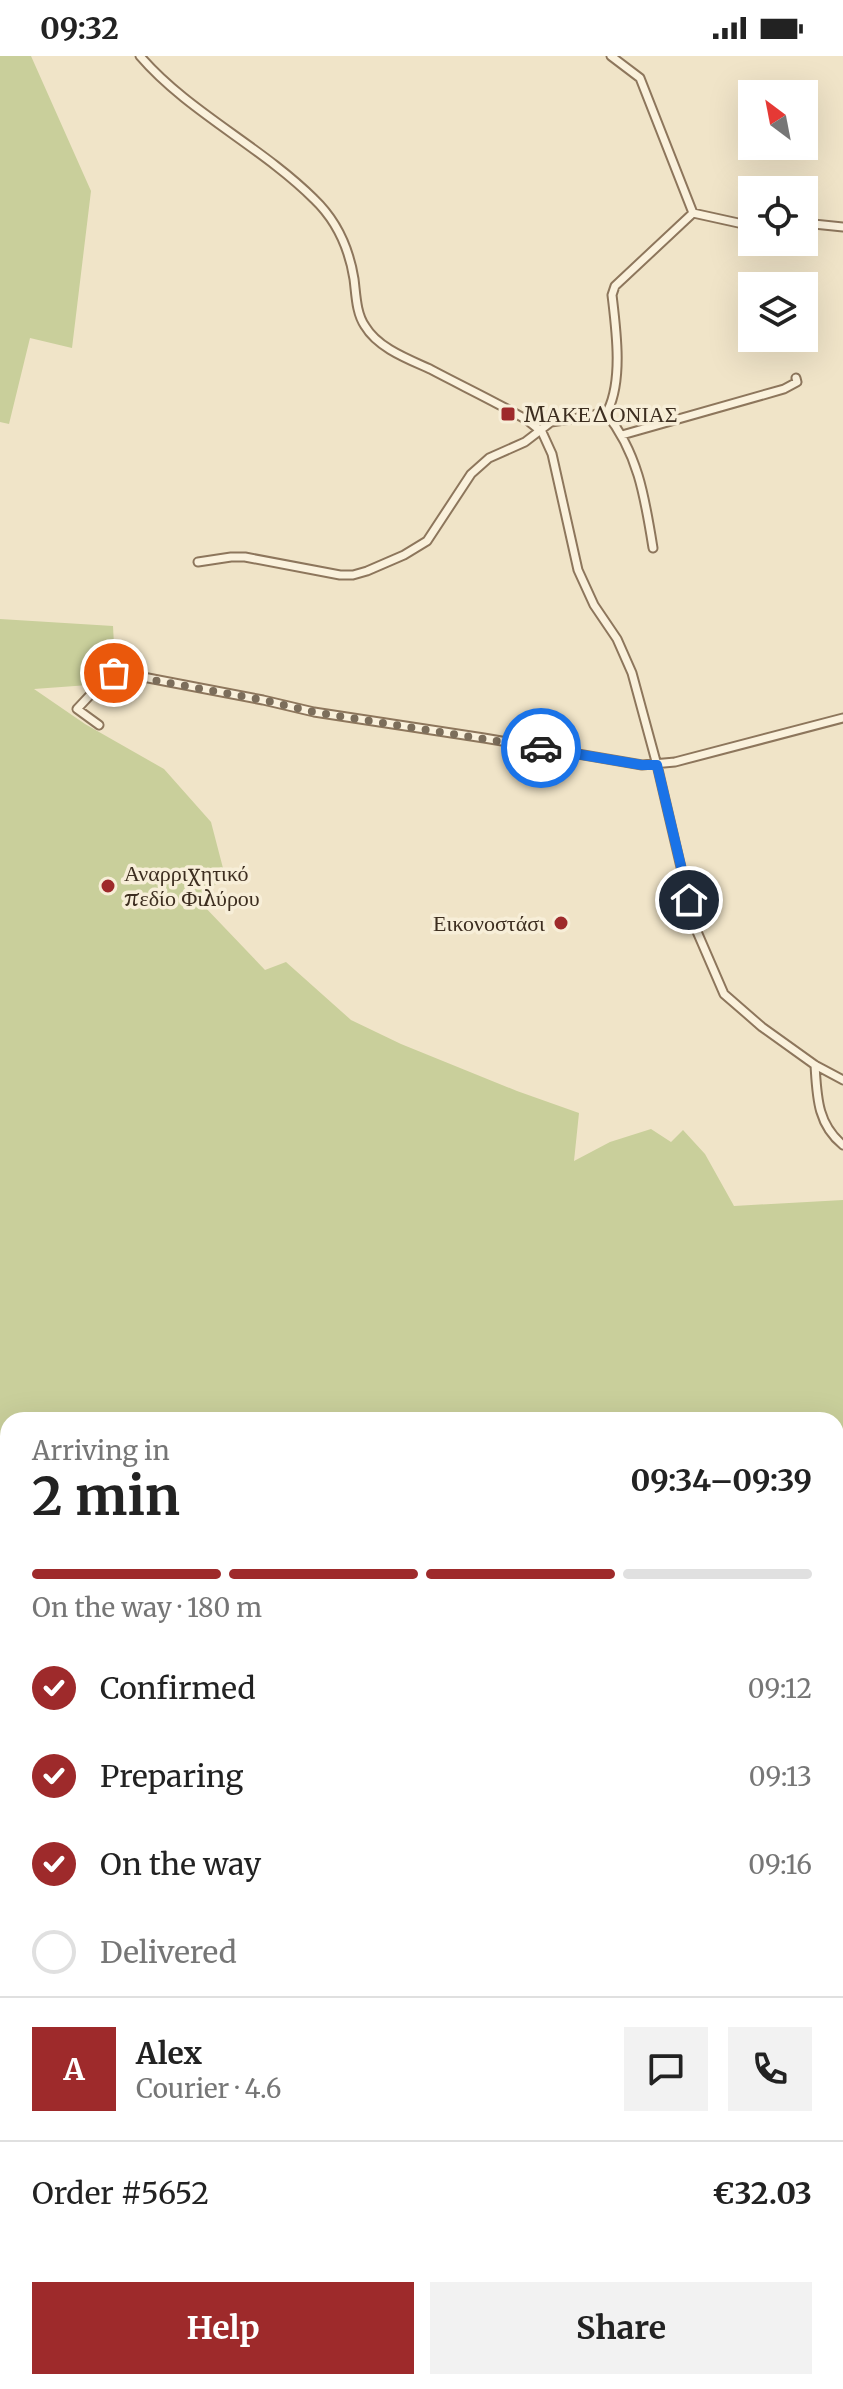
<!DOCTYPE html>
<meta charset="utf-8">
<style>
:root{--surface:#fff;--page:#f2f2f2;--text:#222;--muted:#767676;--line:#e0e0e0;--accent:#9e2a2b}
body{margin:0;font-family:Merriweather,serif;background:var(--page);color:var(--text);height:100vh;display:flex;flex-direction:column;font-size:30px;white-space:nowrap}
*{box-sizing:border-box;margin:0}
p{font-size:26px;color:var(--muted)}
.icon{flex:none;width:44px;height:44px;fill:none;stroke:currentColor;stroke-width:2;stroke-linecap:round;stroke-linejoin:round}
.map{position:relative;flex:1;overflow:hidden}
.sheet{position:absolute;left:0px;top:1356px;width:844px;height:978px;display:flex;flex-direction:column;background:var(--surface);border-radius:24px 24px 0 0;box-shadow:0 8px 32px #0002}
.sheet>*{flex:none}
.needle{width:52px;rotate:328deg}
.tools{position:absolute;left:738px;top:24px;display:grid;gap:16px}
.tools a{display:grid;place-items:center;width:80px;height:80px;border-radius:0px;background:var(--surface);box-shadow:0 8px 32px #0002;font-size:40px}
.pin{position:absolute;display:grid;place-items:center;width:68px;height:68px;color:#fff;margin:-34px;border:4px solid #fff;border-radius:50%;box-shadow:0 2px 8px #0007}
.courier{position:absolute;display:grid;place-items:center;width:80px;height:80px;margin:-40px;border:6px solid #1a73e8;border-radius:50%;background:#fff;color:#222;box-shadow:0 2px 10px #0007}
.head em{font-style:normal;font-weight:700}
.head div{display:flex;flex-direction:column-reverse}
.head{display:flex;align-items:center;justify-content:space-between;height:136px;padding:0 32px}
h1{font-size:52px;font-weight:700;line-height:60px}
.bar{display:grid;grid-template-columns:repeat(4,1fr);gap:12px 8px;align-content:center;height:96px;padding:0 32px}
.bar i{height:10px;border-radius:6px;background:var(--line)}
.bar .on{background:var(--accent)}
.bar p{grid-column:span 4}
.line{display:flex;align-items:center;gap:20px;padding:0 32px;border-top:2px solid var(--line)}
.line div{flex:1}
.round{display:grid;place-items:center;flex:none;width:84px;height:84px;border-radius:0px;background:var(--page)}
ol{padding:0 32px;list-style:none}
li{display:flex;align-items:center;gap:24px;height:88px}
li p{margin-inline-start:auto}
li .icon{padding:8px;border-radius:50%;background:var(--accent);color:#fff;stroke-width:4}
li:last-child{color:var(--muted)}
li i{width:44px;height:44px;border:4px solid var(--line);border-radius:50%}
.button{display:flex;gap:16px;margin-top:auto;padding:16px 32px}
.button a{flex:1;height:92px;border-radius:0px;background:var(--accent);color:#fff;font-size:32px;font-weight:700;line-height:92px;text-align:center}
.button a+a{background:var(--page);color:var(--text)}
.status{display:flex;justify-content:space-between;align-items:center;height:56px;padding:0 40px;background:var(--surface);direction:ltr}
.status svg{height:22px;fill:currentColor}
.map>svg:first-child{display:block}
.green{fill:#c9cf9b}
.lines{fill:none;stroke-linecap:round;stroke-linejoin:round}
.stream{stroke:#6f938a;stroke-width:3}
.street-casing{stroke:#8d765c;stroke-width:11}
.secondary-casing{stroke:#6f573f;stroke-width:14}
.street{stroke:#faf1dc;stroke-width:7}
.secondary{stroke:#faf1dc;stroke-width:10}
.done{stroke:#7c6e5b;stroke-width:8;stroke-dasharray:0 14.4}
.route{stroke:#1a73e8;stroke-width:10}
.poi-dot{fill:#9e2a2b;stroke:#f7eed8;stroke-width:3}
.labels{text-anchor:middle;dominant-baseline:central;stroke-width:7;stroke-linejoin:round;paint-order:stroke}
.poi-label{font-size:22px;fill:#3d2e20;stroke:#f7eed8;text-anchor:start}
</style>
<div class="status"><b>09:32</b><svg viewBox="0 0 49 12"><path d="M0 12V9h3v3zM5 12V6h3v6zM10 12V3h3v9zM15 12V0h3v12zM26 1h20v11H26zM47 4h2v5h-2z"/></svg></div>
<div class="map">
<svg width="843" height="2333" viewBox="0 0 843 2333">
<rect width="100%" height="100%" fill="#f0e4c8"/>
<path class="green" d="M0,0H31L91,135L72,292L30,282L9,368L0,366Z
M0,563L113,570L116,627L34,633L85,668L164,713L211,766L224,816L202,848L265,914L286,906L351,964L401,988L517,1035L579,1057L574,1105L610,1086L651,1073L671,1086L683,1074L705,1098L734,1150L843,1144V1647L836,1649V1364H8V2237L0,2238Z
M836,2146L843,2147V2333H734L742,2326H836Z
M189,2326H318L322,2333H192Z"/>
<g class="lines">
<path class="stream" d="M836,2229L843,2225
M764,2333L765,2326"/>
<defs>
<path id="street" d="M140,0C187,55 262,91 314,143C337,165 349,192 354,223C356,238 356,257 365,270C378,292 408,303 430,313C462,330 496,346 527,364L542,376L552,398L578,514L594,549L617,583L632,617L657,709L695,871L724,938L762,971L815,1009L843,1024
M611,0L640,22L693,157
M804,167L843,171
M605,356C638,396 645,442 653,492
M622,379L784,333L797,326L796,322
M198,506L231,501H245L340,519H353L367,515L404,499L427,485L471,418L489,402L525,386L551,366L591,360L608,354C623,323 616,273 612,239L615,230L693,157L752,170
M99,669L77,653L108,620L114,617H122L263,644L314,656L484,682L642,709L675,706L843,662
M815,1009C817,1040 817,1068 843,1089
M836,1654L843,1652
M836,1743L843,1747
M836,1944L843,1949
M836,2012L843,2021
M836,2053H843
M836,2141L843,2143
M0,2260H8
M181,2326L184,2333
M496,2326L499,2333
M617,2326L629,2333
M121,2333L136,2326
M430,2333V2326
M725,2333L734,2326"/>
<path id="secondary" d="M836,1818L843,1757
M584,2333L595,2326"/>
</defs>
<use href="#street" class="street-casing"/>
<use href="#secondary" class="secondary-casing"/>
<use href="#street" class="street"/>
<use href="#secondary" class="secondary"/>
</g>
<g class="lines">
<path class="done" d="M114,617L263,644L314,656L541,692"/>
<path class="route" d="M541,692L642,709H657L689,844"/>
</g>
<g class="poi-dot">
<rect x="500" y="350" width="16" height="16" rx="4"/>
<circle cx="108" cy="830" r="8"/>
<circle cx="561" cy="867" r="8"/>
</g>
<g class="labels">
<g class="poi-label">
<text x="524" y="358">ΜΑΚΕΔΟΝΙΑΣ</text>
<text x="124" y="817">Αναρριχητικό<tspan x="124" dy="25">πεδίο Φιλύρου</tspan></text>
<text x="545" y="867" text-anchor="end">Εικονοστάσι</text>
</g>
</g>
</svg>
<div class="tools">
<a><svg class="needle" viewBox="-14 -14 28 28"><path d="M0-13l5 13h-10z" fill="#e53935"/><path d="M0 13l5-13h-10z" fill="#767676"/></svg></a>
<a><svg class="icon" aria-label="locate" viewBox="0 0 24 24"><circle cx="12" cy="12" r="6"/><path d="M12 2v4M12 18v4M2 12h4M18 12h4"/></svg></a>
<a><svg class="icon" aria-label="layers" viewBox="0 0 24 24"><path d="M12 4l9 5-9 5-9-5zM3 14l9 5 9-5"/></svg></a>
</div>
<div class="pin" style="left:114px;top:617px;background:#ea580c"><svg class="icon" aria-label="bag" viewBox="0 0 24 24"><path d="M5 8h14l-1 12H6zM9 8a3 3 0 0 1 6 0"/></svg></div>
<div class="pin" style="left:689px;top:844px;background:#1f2937"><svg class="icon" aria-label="home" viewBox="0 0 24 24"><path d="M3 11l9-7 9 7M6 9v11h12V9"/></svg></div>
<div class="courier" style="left:541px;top:692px"><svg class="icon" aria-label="car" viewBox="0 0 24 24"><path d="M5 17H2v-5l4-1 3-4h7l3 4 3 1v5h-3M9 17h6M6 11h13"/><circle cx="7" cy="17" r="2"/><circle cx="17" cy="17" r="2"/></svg></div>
<section class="sheet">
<div class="head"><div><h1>2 min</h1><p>Arriving in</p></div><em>09:34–09:39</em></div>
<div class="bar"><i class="on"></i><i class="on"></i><i class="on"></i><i></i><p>On the way · 180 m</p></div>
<ol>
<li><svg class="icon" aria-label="check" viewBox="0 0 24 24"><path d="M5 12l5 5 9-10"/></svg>Confirmed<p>09:12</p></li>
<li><svg class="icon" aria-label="check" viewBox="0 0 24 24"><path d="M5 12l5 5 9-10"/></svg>Preparing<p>09:13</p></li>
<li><svg class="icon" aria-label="check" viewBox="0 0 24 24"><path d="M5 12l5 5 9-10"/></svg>On the way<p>09:16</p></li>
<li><i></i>Delivered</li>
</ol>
<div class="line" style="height:144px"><b class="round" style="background:var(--accent);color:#fff">A</b><div><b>Alex</b><p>Courier · 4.6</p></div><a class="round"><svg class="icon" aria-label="chat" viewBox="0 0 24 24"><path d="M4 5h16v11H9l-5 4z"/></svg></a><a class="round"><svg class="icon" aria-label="phone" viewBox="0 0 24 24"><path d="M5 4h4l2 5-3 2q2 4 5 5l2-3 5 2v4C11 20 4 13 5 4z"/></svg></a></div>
<div class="line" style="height:104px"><div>Order #5652</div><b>€32.03</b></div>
<div class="button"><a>Help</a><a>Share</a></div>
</section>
</div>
